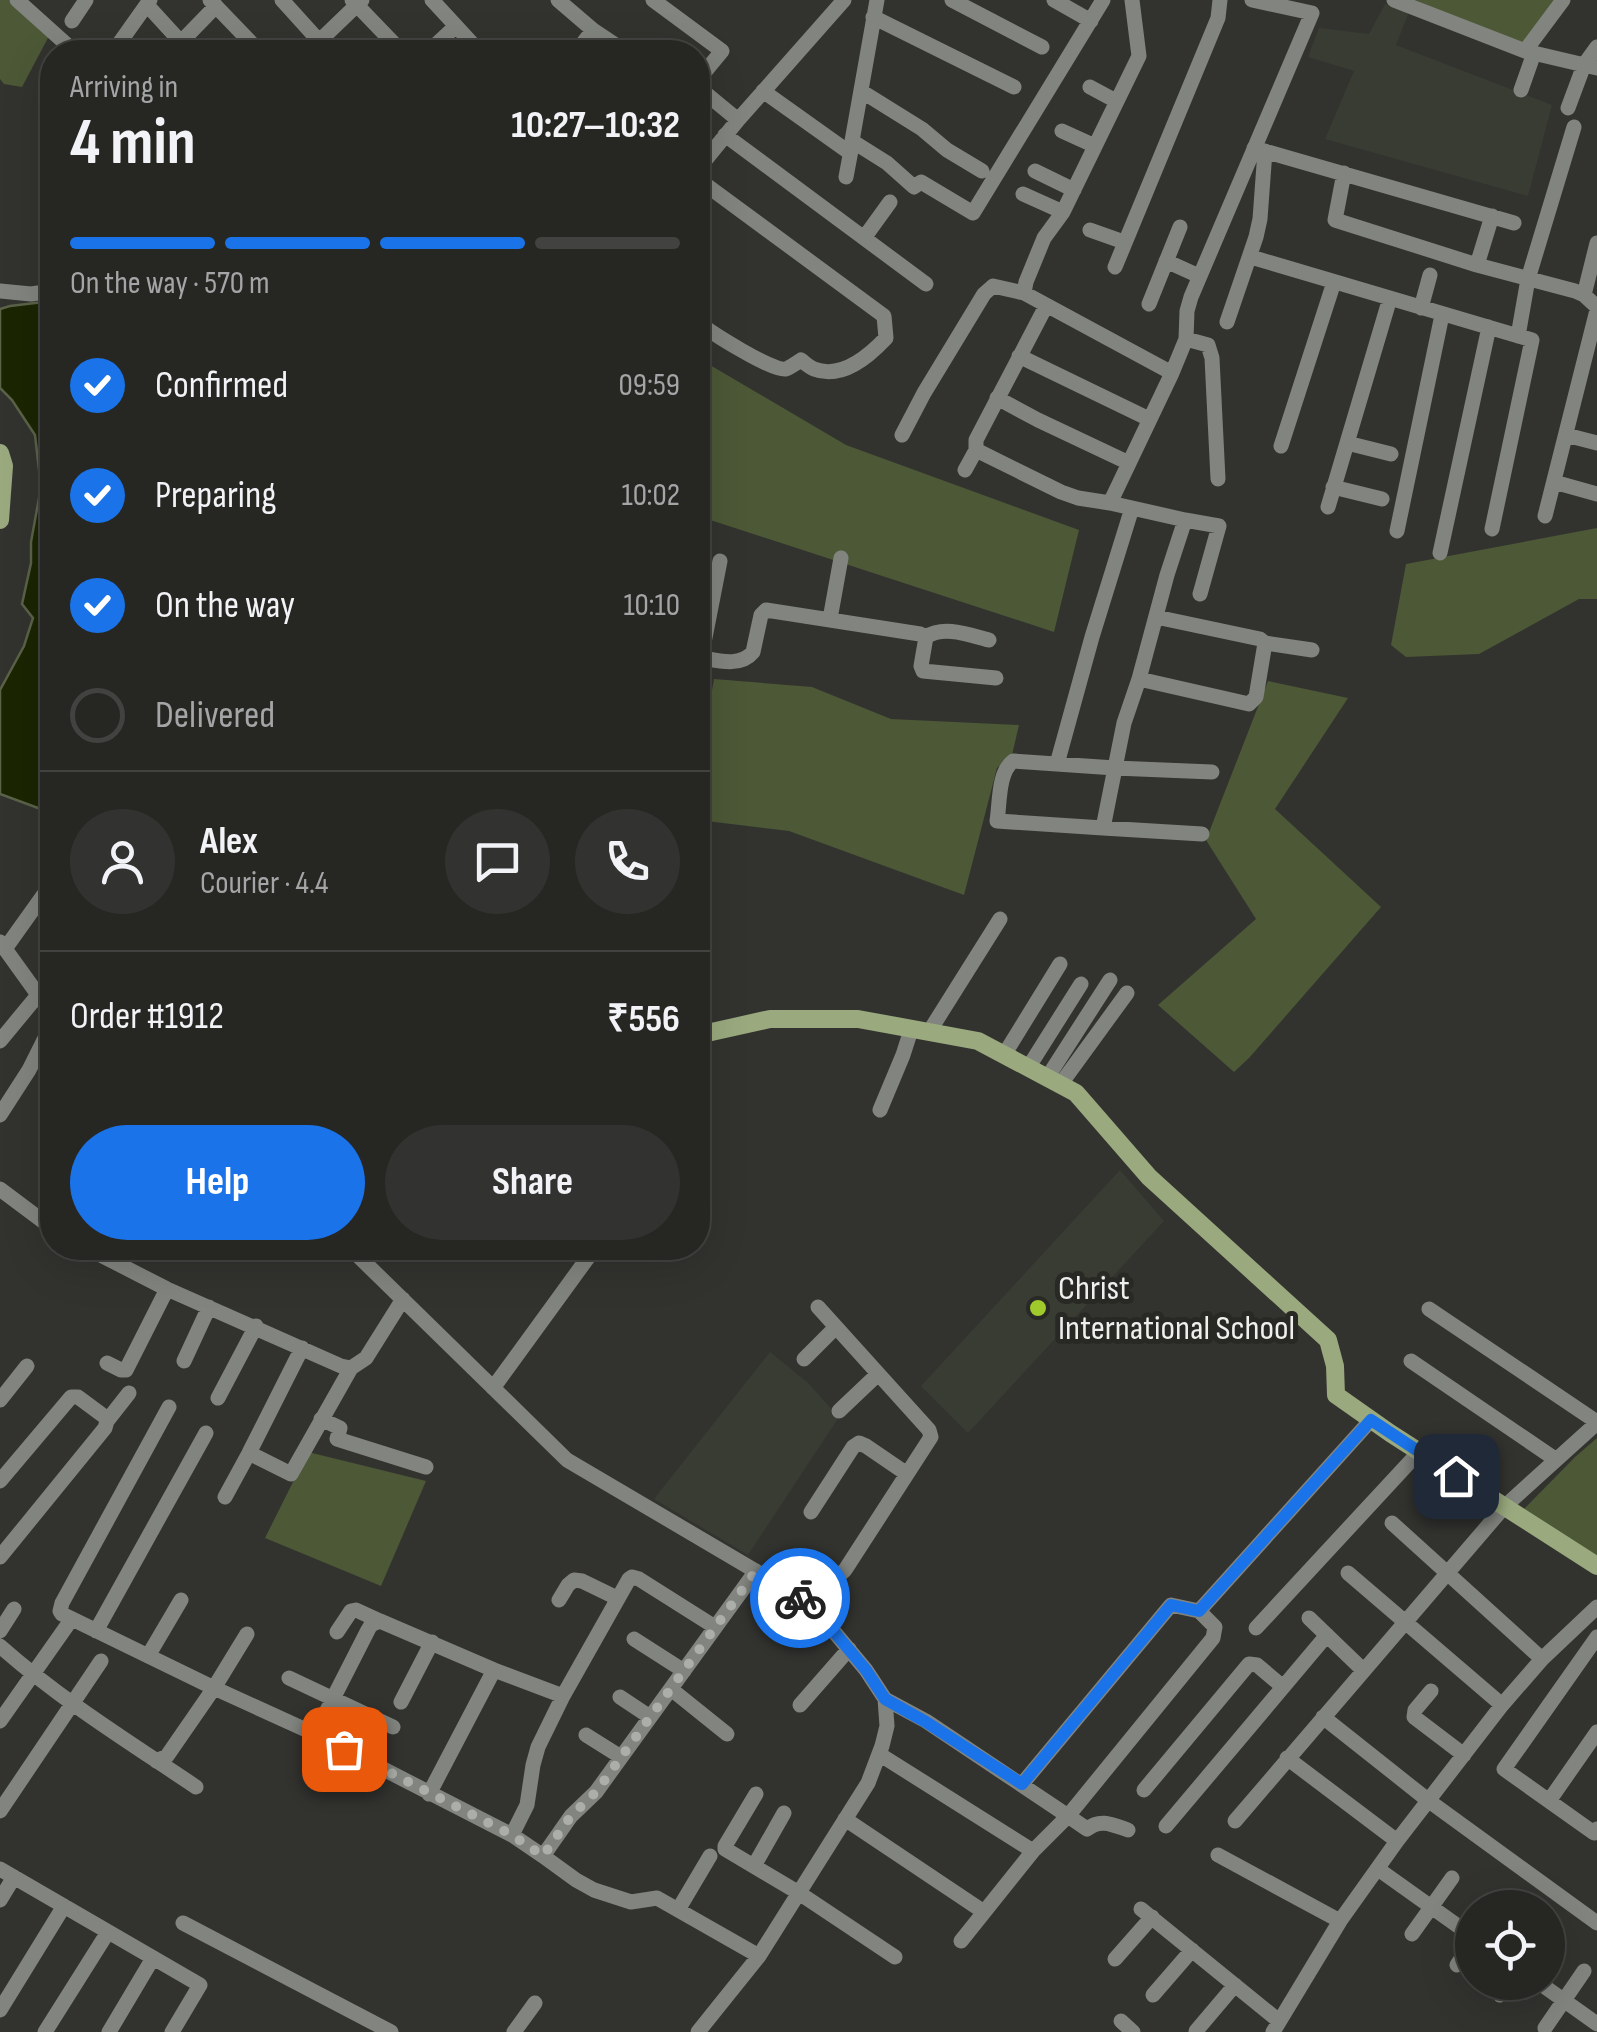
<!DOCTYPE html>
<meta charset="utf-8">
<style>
:root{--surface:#262623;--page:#323230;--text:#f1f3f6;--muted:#a4a5a6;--line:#424341;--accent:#1a73e8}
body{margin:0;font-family:"Sofia Sans Condensed",sans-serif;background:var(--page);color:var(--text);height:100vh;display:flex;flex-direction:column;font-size:38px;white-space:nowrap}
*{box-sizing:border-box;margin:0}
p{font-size:32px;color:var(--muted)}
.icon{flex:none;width:55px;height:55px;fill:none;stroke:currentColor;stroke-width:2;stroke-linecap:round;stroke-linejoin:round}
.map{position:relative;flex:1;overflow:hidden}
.side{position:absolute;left:40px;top:40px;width:670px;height:1220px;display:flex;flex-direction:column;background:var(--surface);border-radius:40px;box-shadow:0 10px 40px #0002,0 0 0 2px var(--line)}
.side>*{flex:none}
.controls{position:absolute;left:1455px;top:1890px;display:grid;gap:20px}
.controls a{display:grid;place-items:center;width:110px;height:110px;border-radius:50%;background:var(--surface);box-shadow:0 10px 40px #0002,0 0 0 2px var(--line);font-size:50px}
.pin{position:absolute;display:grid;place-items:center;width:85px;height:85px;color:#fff;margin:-42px;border-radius:20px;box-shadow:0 5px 15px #0006}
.courier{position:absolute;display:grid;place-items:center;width:100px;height:100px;margin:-50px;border:8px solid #1a73e8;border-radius:50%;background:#fff;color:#222;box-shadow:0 2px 12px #0007}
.head em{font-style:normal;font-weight:700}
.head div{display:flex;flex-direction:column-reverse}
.head{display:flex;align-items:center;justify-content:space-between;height:170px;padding:0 30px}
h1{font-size:65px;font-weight:700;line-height:75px}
.bar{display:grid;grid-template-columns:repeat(4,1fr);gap:15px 10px;align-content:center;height:120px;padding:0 30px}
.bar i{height:12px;border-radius:8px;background:var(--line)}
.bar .selected{background:var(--accent)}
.bar p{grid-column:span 4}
.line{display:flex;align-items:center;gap:25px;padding:0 30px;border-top:2px solid var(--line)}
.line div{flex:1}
.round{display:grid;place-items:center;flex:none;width:105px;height:105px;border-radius:52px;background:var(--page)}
ol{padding:0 30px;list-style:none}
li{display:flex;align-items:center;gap:30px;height:110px}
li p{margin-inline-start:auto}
li .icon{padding:10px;border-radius:50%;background:var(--accent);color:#fff;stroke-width:4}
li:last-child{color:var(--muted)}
li i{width:55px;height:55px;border:5px solid var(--line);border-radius:50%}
.button{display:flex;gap:20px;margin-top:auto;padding:20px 30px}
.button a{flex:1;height:115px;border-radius:60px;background:var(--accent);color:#fff;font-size:40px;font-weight:700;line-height:115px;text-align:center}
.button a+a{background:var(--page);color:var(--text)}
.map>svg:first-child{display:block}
.built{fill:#383c32}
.green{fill:#4c5836}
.water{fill:#1b2502;stroke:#5a6248;stroke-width:2.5}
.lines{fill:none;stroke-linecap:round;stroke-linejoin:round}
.minor{stroke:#82847f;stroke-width:15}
.major{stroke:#9aa97e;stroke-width:18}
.done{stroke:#acaeaa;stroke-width:10;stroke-dasharray:0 18}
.route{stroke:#1a73e8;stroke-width:12}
.poi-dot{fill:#a0c92b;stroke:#282925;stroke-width:4}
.labels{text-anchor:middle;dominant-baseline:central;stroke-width:10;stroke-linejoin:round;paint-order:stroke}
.poi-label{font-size:35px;fill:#eef0ed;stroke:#282925;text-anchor:start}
</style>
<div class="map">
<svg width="1597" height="2032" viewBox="0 0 1597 2032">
<rect width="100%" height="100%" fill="#32332f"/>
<path class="built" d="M1385,4L1409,12L1396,45L1552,105L1528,196L1325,139L1354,71L1308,57L1319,28L1369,34Z
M1120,1170L1164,1221L968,1433L921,1386Z
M770,1352L807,1382L839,1417L748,1555L654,1499Z"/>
<path class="green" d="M0,0H9L49,36L22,87L4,84L0,79Z
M1415,0H1556L1523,46Z
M698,358L846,445L1079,530L1054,632L698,516Z
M1597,528V599H1579L1479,654L1406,657L1391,645L1406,564Z
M714,679L812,687L891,719L1019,725L1012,755L997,768L964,895L789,831L698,820V768Z
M1268,681L1348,698L1275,809L1381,907L1249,1058L1234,1072L1158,1005L1256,919L1206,840Z
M1597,1438V1557L1522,1511L1575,1457Z
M308,1452L426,1481L381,1586L265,1538Z"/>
<path class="water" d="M52,301V794L38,808L0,794V690L24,646L33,618L22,604L31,563V542L41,487L35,435L12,400L0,388V309L10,306Z"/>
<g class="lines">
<path class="minor" d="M17,0L75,52
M210,0L260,52
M282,0L329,52
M352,0L402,52
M432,0L480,52
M558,0L593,30
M653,0L722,51L698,80
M877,0L852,141L887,163L914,187L921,182L973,213L1103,0
M952,0L1042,47
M1054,0L1091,21
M1132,0L1139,56L1063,212L1044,238L1026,282L1024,293L1172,373L1110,503L1185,520L1167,575L1139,679L1124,723L1103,828L997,821C1000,802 998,773 1013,761L1115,768L1212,772
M1394,0L1525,51L1597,68
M147,5L190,52
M873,17L1014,87
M72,21L86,0
M181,42L216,6
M1525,51L1563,0
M113,52L150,0
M308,52L362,0
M428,52L456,26
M576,52L593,30L626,52
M698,87L738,120
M1090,87L1116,101
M1521,90L1534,53
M763,91L850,153
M861,91L922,129L947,150L982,171
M1568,108L1584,65L1597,47
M1062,131L1095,146
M725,135L926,284
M1254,148L1514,223
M698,169L738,120L844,0
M1035,171L1074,190
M1344,173L1335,220L1477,265L1575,291L1584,295L1597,307
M846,177L852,145
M698,179L884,316L886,338C869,356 842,380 814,369C809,367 805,363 801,360C798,362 789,368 786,369C773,372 710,332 698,322
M1023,194L1063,212
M1090,230L1124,242
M864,238L890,202
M1251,257L1532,340L1492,529
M1166,261L1199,276
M1477,265L1492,216
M1115,267L1218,18L1220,0
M0,291L31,294L52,291
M1584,295L1597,243
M1149,304L1180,227
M1046,306L976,440V450L1061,492L1078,498L1110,503
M1421,308L1430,275
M1227,322L1256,237L1260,219L1265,151
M1518,336L1528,279L1574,127
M1186,339L1208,345L1212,358L1218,479
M1019,356L1149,419
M1172,373L1186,339L1187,311L1191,297L1312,13L1252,0
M997,398L1038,420L1129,463
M902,435L924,393L984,294L993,286L1024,293
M1566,435L1597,443
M1347,443L1391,454
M1281,446L1334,282
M965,470L976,450
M1554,482L1597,494
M1333,487L1382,499
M1328,507L1390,298
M1545,516L1597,310
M1185,520L1219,526L1200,594
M1397,531L1442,315
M1440,553L1489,327
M830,619L841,558
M926,637C944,625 969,635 989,640
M1265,643L1312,650
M698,657C716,660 740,668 753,652L761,615L766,610L920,634L926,637L921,666L923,671L996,678
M701,658L720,561
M1139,679L1249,704L1256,697L1265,643L1260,639L1156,617
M1057,764L1092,637L1132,508
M1103,828L1202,834
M0,942L44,1003L52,1009
M5,949L52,883
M929,1032L1000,919
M0,1041L38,995
M1004,1055L1060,964
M1028,1068L1081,984
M1047,1078L1110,980
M1060,1085L1127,993
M880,1110L903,1055L911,1030
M0,1115L29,1070L52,1024
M0,1189L52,1228
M87,1248L167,1289L341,1366L351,1368L366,1358L403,1299
M350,1248L567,1460L810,1603L866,1670L885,1699L926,1721L1068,1816L1033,1851L961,1941
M1429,1309L1597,1422
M804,1359L836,1327
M184,1361L209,1307
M1411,1361L1555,1459
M107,1363L121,1370H126L167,1289
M493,1388L592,1252
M218,1398L256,1326
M0,1400L27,1366
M169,1407L62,1603L60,1611L62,1614L214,1688L315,1734L512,1835L543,1856
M839,1411L878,1374
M321,1419L340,1428L337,1439L426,1467
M107,1421L129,1393
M249,1453L302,1348
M0,1481L71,1397H78L105,1417L107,1421L105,1428L0,1557
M225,1497L249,1453L291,1474L351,1368
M811,1512L853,1447L859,1443L866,1446L907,1474
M1392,1523L1542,1659
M756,1571L596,1792L571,1816L543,1856L576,1880L594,1890L631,1902L657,1898L759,1956
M1348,1573L1502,1705
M559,1600L568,1585L574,1580L582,1581L617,1598
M808,1602L845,1570L931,1437L929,1430L818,1307
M1199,1611L1371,1420
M1309,1618L1363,1670
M1256,1628L1419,1452
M0,1631L14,1609
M96,1631L206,1433
M337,1632L351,1611L356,1610L380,1621
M1597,1637L1504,1769L1594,1833L1597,1829
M634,1639L684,1671
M0,1646C61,1700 129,1742 196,1787
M148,1656L181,1600
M289,1678L393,1727
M671,1689L727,1734
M1431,1691L1415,1710L1414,1717L1464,1755
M620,1697L650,1717
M401,1702L432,1642
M800,1705L849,1649
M1323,1717L1429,1801L1597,1923
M0,1721L71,1620
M315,1734L368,1630L371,1625L380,1621L494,1670L563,1696
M586,1735L621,1757
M879,1754L1033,1851
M1287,1758L1397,1841
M156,1761L167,1756L214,1688L247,1634
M1022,1784L1171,1605L1199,1611L1215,1627L1213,1638L1068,1816L1087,1829C1101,1818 1113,1825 1128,1830
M1144,1790L1249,1664L1257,1665L1283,1687
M429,1794L494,1670
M756,1794L725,1846V1849L799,1893L895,1957
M1549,1801L1597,1732
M0,1811L101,1661
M845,1819L984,1912
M1235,1821L1504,1507L1597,1423
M1166,1826L1327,1635
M512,1835L527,1805L533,1765L538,1747L563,1696L629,1579L632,1577L639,1579L715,1627
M1218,1855L1340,1921
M754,1866L784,1813
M0,1869L200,1985L172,2032
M1378,1869L1472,1936
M0,1900L14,1877
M1141,1909L1279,2021
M678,1910L710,1856
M183,1923L391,2032
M1412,1934L1452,1878
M1115,1959L1152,1917
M1457,1965L1472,1942
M1538,1982L1597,2024
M1153,1995L1192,1950
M1500,1995L1509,1982
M0,2010L64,1906
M1121,2021L1133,2032
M1545,2028L1584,1971
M1196,2031L1235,1985
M45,2032L108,1932
M109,2032L153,1958
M514,2032L535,2003
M698,2032L759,1956L868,1783L882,1746L887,1726L885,1699
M1273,2032L1340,1921L1397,1841L1502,1705L1542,1659L1597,1607"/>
<path class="major" d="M0,453L4,466L0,520
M698,1035L770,1019H858L978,1041L1076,1093L1149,1177L1328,1340L1335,1366L1336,1395L1390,1433L1597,1566"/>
</g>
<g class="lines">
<path class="done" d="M344,1749L512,1835L543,1856L571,1816L596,1792L756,1571L800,1598"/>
<path class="route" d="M800,1598L810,1603L866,1670L885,1699L926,1722L1022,1784L1171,1605L1199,1611L1371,1420L1456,1476"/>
</g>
<circle class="poi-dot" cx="1038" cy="1308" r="10"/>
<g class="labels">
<g class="poi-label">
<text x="1058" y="1288">Christ<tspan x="1058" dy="40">International School</tspan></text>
</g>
</g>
</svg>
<div class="controls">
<a><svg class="icon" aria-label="locate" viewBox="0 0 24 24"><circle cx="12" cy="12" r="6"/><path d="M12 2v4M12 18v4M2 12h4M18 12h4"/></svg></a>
</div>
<div class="pin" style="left:344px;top:1749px;background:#ea580c"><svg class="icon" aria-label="bag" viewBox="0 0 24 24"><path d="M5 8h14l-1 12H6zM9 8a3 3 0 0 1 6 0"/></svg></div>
<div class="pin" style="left:1456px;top:1476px;background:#1f2937"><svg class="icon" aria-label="home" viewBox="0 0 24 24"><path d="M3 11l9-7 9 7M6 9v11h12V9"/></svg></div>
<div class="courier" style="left:800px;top:1598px"><svg class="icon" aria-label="bike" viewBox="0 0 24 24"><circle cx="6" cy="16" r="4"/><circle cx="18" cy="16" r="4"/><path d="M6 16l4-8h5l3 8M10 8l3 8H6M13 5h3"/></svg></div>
<section class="side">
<div class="head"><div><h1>4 min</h1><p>Arriving in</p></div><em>10:27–10:32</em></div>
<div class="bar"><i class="selected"></i><i class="selected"></i><i class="selected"></i><i></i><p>On the way · 570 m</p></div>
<ol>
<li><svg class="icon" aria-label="check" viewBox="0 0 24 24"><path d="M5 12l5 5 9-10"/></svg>Confirmed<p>09:59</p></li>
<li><svg class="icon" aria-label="check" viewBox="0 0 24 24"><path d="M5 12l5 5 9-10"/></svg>Preparing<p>10:02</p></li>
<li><svg class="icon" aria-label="check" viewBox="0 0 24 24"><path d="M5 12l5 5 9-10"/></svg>On the way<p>10:10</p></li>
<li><i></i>Delivered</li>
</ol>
<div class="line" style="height:180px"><a class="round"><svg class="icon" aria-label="person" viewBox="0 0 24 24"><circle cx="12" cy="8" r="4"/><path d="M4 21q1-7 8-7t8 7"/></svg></a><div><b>Alex</b><p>Courier · 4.4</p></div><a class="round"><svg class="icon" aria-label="chat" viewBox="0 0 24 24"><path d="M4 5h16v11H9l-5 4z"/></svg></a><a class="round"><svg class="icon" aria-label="phone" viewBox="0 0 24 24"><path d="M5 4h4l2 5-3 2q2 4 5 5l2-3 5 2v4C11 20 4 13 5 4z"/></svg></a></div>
<div class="line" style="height:130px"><div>Order #1912</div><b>₹556</b></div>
<div class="button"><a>Help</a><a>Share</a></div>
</section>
</div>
